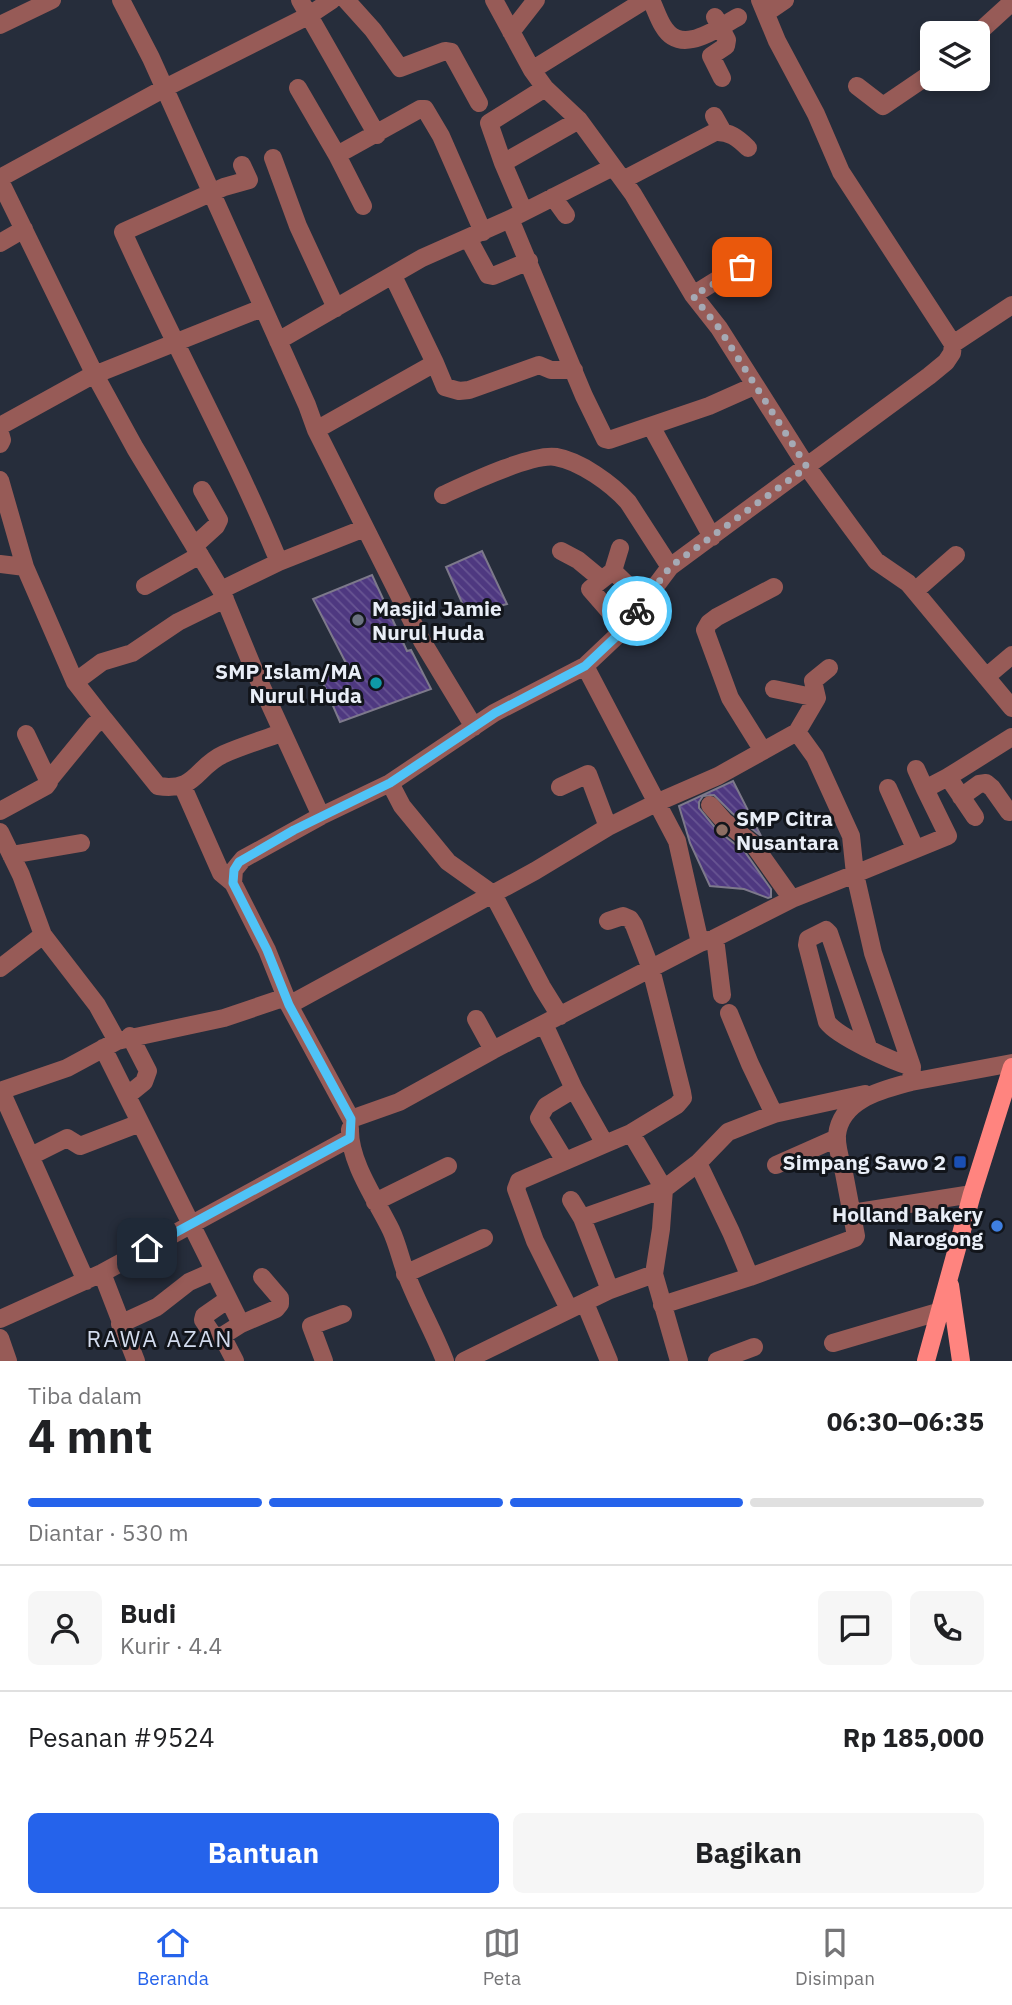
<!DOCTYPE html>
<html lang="id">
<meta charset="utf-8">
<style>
:root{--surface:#fff;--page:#f6f6f6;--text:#202124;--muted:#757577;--line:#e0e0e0;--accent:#2563eb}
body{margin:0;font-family:"IBM Plex Sans",sans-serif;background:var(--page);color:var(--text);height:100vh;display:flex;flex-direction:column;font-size:26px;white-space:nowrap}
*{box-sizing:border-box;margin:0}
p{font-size:23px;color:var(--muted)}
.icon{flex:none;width:38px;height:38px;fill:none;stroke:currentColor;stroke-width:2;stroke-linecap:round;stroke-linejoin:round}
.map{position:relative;height:1361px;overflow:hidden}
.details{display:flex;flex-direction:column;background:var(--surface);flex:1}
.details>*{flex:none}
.tools{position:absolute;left:920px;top:21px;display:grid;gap:14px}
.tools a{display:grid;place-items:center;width:70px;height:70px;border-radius:10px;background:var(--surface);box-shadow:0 4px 10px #0003;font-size:35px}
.pin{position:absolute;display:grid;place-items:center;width:60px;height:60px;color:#fff;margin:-30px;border-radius:14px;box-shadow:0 4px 10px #0006}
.courier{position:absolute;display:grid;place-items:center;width:70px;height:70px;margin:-35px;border:5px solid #4fc3f7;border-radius:50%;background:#fff;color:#222;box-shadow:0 2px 9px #0007}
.head em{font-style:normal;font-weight:800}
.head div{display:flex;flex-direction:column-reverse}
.head{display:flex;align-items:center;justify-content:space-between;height:119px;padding:0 28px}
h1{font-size:46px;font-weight:800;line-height:52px}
.bar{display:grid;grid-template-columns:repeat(4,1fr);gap:10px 7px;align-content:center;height:84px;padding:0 28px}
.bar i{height:9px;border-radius:5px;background:var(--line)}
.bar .selected{background:var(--accent)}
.bar p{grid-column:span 4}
.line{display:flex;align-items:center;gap:18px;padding:0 28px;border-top:2px solid var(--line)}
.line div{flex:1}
.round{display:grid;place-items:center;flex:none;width:74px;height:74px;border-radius:10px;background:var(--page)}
.action{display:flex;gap:14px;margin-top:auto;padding:14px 28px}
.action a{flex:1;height:80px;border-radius:10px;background:var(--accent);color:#fff;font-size:28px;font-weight:800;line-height:80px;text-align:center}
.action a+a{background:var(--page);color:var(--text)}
.dock{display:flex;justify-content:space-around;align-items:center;height:98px;border-top:2px solid var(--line);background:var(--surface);font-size:19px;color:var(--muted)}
.dock a{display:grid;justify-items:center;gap:4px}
.dock .selected{color:var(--accent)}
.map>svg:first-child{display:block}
.building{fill:url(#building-back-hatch);stroke:#7d798b;stroke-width:2}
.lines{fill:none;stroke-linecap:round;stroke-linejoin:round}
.minor{stroke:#975b57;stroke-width:18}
.major{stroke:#ff847f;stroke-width:18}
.done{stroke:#a5aab5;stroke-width:7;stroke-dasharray:0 12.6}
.route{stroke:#4fc3f7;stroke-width:9}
.worship-dot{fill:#6b7280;stroke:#12151b;stroke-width:2.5}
.culture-dot{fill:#0f9aa8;stroke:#12151b;stroke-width:2.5}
.education-dot{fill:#8d6e63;stroke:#12151b;stroke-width:2.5}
.transit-dot{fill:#1a4fb4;stroke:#12151b;stroke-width:2.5}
.shop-dot{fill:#3f7fe0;stroke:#12151b;stroke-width:2.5}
.labels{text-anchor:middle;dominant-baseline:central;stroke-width:6;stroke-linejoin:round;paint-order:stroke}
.poi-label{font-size:21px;font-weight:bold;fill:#e9eef7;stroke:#12151b;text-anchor:end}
.neighbourhood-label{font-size:23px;letter-spacing:2px;fill:#d2dbed;stroke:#12151b}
</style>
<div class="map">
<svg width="1012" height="1361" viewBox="0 0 1012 1361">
<defs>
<pattern id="building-back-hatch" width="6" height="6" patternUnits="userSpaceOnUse" patternTransform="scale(1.75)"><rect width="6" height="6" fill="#4e3880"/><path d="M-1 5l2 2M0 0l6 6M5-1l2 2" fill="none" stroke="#685593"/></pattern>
</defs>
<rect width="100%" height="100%" fill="#262d3b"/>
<path class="building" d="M482,551L507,604L467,614L446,567Z
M372,575L407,651L411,650L431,689L340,722L321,678L349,669L313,599Z
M733,781L761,836L732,813L714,795L703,796L699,802V808L717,830L745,852L771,889V897L768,898L744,889L710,886L690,843L679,806Z"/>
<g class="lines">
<path class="minor" d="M121,0L151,58L307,405L316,430L422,641L474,727
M300,0L377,135
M346,0L373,30L400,68L445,51L451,52L479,103
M494,0L532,70L545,88L579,120L633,194L693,295L719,328L807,467L850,526L876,561L908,583L1012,708
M651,0C655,8 658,18 663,26C681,57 717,28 738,17
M760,0L777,41L816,114L841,172L953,344L952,353L946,362L929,376L670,567L621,632L585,666L494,713L390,783L321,816L243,859L234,870L233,883L267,950L289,1005L351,1119L399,1102L493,1050L700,943L715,938L792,899L855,874L873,953L912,1067L911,1082L1012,1063
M766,13L785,0
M715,17L727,40L726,46L711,56L722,78
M0,25L52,0
M511,32L536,0
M978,33L1012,2
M532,70L645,0
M857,86L883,106L933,72
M298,88L337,155
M545,88L489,123L503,163L579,120
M714,116L723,132
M273,158L298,226L336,308
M503,163L524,212
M242,165L249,180L224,187L123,232C173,344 233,450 279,562
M0,178L165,88L308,16L332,0
M623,180L715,132C729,131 738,138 748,148
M0,181L95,375L135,448L221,590L254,670L321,816
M553,197L566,215
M363,206L337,155L420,109H425L441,136L483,232
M510,219L584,396L605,439L609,440L709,406L754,386
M468,238L488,275L493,276L529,261
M0,243L24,229
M393,276L435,363
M693,295L738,267L743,268L753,279
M278,341L422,258L510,219L613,167
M953,344L1012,305
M0,426L89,377L262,308
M651,426L712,537
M316,430L435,363L445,387L459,391L469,390L539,365L551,370H574
M0,433L2,440L0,444
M0,480L25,567
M443,495C467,484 532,453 556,457C580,461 612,484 628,502L670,567
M194,546L216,526L219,520L202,490
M620,548L613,571L644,601
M561,551L578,560L601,579
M0,564L25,567L75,682L104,719L94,725L49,780
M613,571L590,589L624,628
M145,586L200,555
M221,590L279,562L365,528
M915,591L956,555
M585,666L677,841L700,943
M986,677L1012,655
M75,682L102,662L132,653L178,622L225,599
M774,689L817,698
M104,719L158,786C197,792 195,767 224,754C242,746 262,740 281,733
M797,732L817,698L813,681L829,668
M763,751L730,698L705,630L709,623L717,617L774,587
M916,769L925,789L948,777
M390,783L402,806L448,862L493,894L542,987L560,1016
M183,787L221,873L233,883
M560,787L588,774L608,827
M888,788L915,848
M961,797L979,784L986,783L992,788L1009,812
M710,805L724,821L753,844L792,899
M0,811L46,786L49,782L26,734
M975,817L948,777L1012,737
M0,832L21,875L43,935L97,1005L117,1041
M11,855L81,843
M608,921L623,916L630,919L634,925L651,969L682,1092L683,1098L677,1105L631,1133
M715,938L722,995
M0,968L43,935
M289,1005L535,871L608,827L656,803L718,776L797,732L815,757L851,836L855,874L948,836L925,789
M729,1013L750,1064L774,1114L865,1094
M476,1019L493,1050
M544,1024L574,1089L605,1144L631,1133L664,1189L661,1229L654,1274L679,1361
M868,1047L829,933L826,930L808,939L807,945L827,1022C838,1037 892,1061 912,1067
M103,1048L241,1324
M0,1091L67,1068L117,1041L224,1018L286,997
M1,1091L86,1281
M128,1095L144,1082L148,1071L130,1036
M350,1129C349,1162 377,1201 391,1230C398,1245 401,1261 407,1276C418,1305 434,1332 445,1361
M31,1156L67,1138L80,1146L140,1123
M565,1161L539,1118L546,1106L574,1089
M698,1163L731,1232L750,1277
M776,1165L837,1138
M571,1200L582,1218L610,1290
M375,1202L448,1166
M852,1213L972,1194
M582,1218L664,1189L698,1163L728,1132L774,1114
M102,1273L136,1361
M405,1274L484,1238
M585,1303L609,1361
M662,1305L750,1277L855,1238L856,1236C852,1215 848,1194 844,1173C841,1161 836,1147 837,1135C841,1099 882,1090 911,1082
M569,1309L535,1241L516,1189L519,1181L605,1144
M0,1319L102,1273L350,1138
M120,1324L157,1307L189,1282L214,1271
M222,1336L213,1335L203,1320L204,1316L227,1300
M0,1338L8,1361
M833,1343L938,1312
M235,1361L222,1336L241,1324L276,1309L280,1304V1298L262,1277
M324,1361L311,1326L343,1314
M464,1361L610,1290L654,1274
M717,1361L754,1347"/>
<path class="major" d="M950,1285L961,1361
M926,1361L972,1194L1012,1067"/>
</g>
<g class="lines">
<path class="done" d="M637,611L670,567L807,467L719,328L693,296L742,267"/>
<path class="route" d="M147,1248L350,1138L351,1119L289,1005L267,950L233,883L234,870L239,862L294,830L390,783L495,713L585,666L621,632L637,611"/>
</g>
<circle class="worship-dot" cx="358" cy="620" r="7"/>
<circle class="culture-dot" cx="376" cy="683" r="7"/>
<circle class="education-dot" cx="722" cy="830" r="7"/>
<rect class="transit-dot" x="953" y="1155" width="14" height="14" rx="3.5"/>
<circle class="shop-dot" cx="997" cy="1226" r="7"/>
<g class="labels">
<g class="poi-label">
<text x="372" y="608" text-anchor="start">Masjid Jamie<tspan x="372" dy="24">Nurul Huda</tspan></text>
<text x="362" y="671">SMP Islam/MA<tspan x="362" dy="24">Nurul Huda</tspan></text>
<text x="736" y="818" text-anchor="start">SMP Citra<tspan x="736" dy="24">Nusantara</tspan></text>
<text x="946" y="1162">Simpang Sawo 2</text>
<text x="983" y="1214">Holland Bakery<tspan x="983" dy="24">Narogong</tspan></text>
</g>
<g class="neighbourhood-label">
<text x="160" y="1338">RAWA AZAN</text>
</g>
</g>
</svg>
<div class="tools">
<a><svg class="icon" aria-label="layers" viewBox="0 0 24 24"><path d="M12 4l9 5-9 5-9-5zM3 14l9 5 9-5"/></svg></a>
</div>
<div class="pin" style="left:742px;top:267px;background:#ea580c"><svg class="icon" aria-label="bag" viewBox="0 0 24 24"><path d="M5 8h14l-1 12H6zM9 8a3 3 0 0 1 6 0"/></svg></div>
<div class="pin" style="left:147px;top:1248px;background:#1f2937"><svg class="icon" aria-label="home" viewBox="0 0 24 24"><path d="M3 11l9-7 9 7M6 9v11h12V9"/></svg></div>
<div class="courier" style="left:637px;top:611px"><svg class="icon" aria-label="bike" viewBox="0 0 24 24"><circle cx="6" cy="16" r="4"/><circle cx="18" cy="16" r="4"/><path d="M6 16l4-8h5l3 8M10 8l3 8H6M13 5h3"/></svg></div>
</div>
<section class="details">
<div class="head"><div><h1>4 mnt</h1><p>Tiba dalam</p></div><em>06:30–06:35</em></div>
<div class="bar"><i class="selected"></i><i class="selected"></i><i class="selected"></i><i></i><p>Diantar · 530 m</p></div>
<div class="line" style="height:126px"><a class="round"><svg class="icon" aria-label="person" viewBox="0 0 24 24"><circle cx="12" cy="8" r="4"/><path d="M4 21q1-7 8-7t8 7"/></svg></a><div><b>Budi</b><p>Kurir · 4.4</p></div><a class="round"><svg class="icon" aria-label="chat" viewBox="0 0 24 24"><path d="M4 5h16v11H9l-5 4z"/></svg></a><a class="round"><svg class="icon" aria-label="phone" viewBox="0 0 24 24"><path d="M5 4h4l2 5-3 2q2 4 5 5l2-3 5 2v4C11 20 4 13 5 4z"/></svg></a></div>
<div class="line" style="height:91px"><div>Pesanan #9524</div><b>Rp 185,000</b></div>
<div class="action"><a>Bantuan</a><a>Bagikan</a></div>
</section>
<nav class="dock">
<a class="selected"><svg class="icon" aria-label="home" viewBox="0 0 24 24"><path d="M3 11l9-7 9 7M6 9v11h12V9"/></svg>Beranda</a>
<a><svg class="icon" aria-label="map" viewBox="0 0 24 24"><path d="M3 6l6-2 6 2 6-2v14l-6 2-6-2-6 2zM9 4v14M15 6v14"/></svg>Peta</a>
<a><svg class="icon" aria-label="saved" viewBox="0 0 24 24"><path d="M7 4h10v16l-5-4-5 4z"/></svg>Disimpan</a>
</nav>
